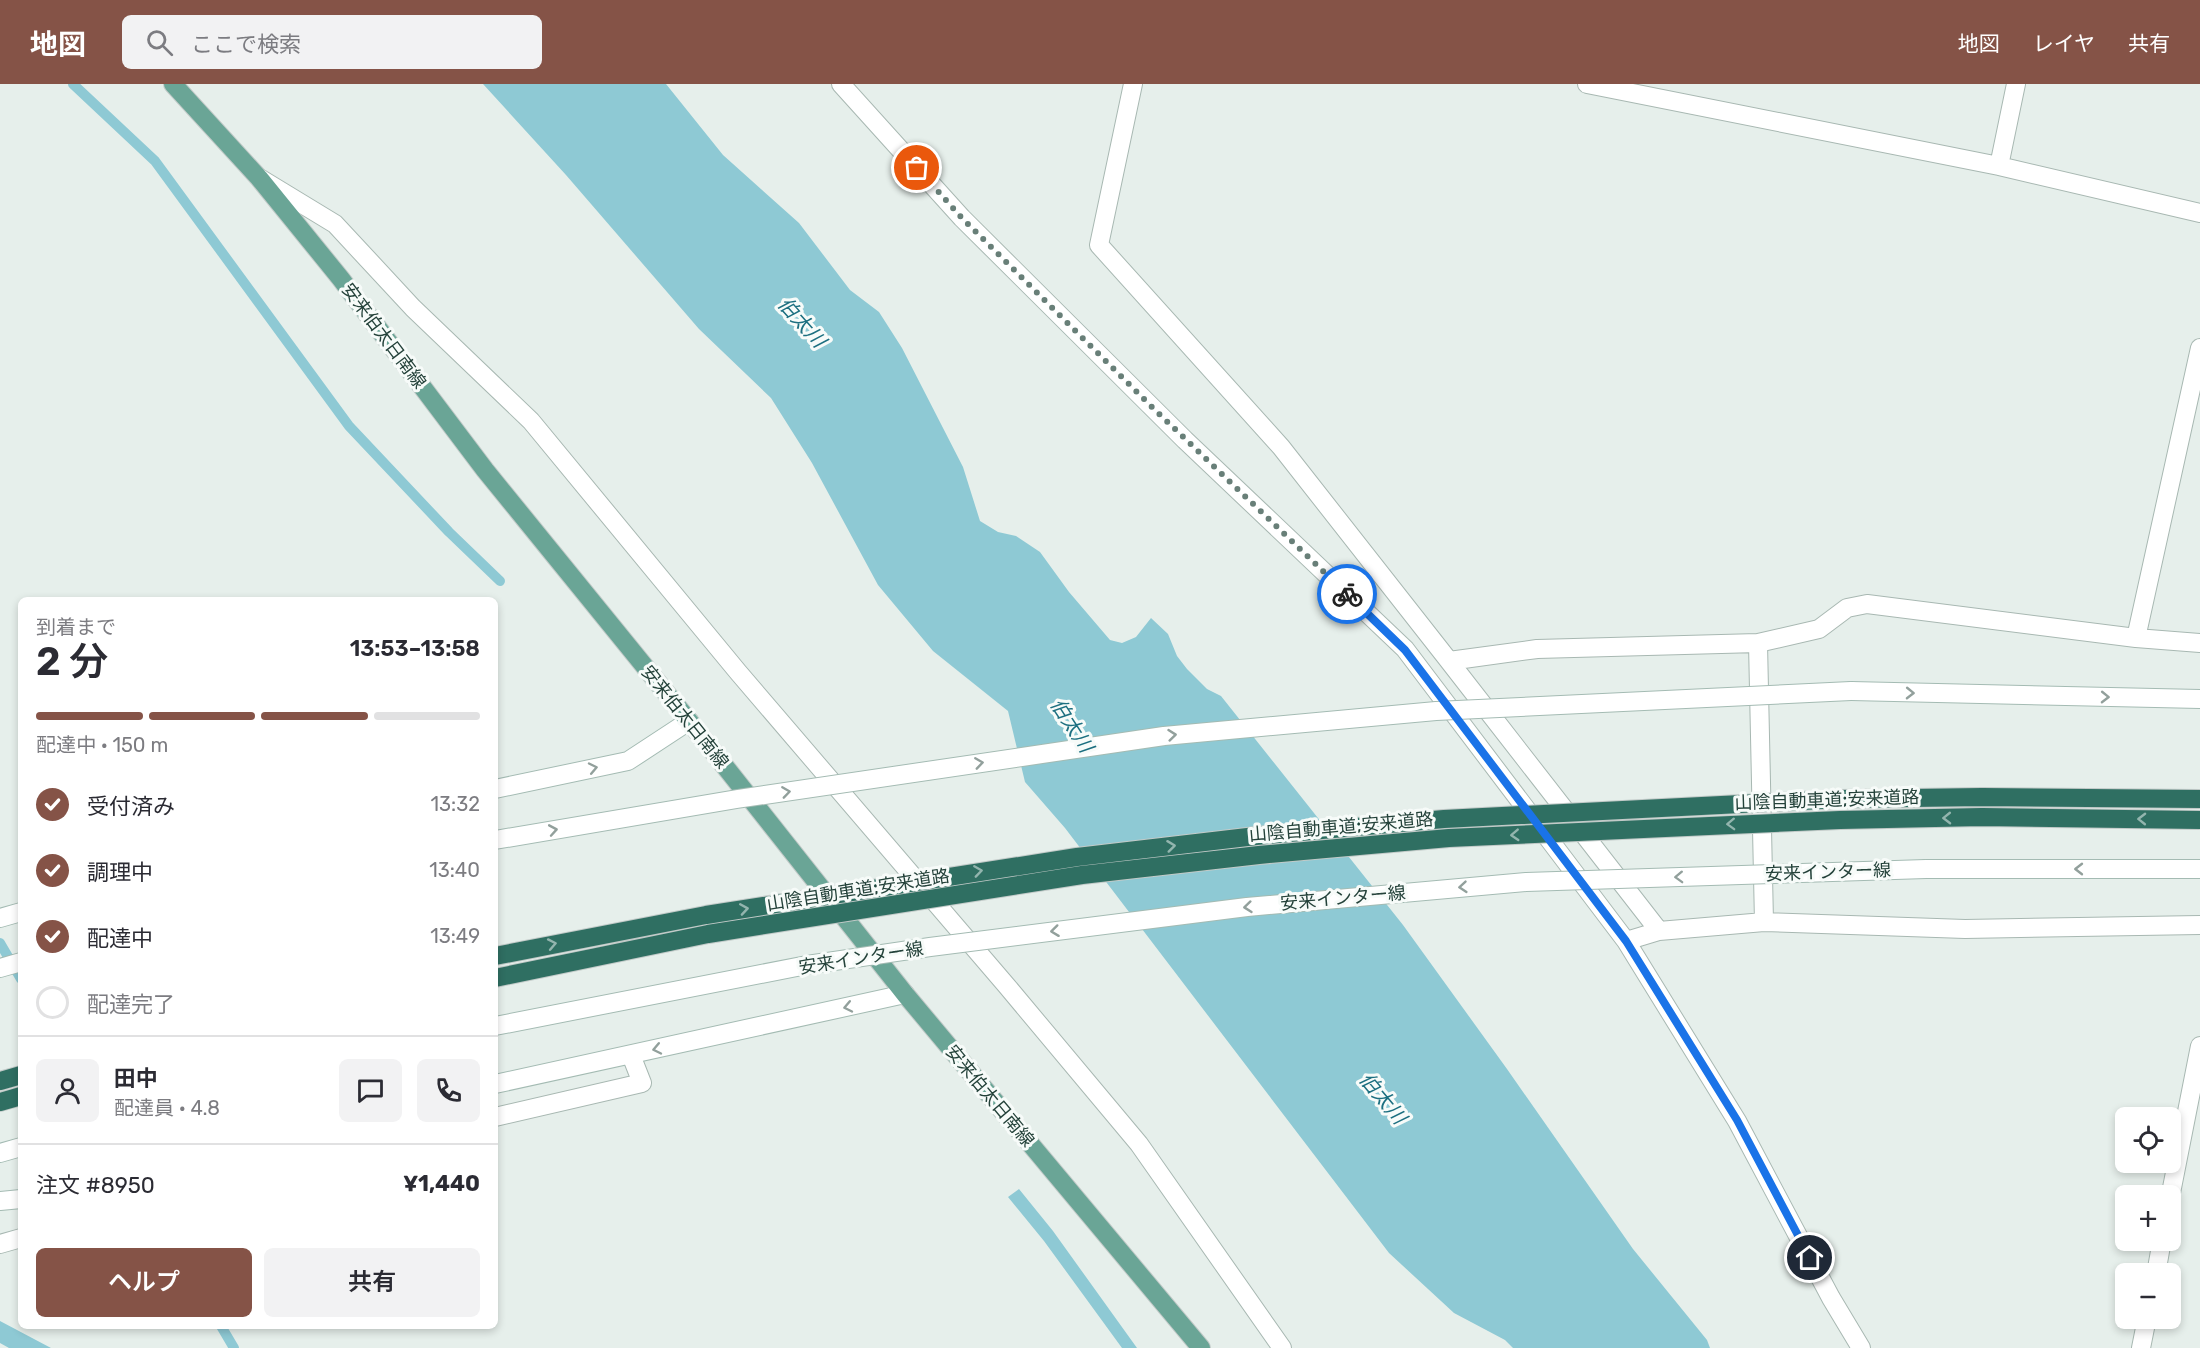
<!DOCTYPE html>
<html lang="ja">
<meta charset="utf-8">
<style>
:root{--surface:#fff;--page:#f2f2f3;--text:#2b2b33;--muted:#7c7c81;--line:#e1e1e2;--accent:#855347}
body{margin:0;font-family:Rubik,"Noto Sans JP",sans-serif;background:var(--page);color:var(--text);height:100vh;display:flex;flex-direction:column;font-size:22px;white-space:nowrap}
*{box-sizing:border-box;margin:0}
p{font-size:20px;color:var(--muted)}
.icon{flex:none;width:33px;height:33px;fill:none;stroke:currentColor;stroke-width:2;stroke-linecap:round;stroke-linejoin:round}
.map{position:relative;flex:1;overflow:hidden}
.details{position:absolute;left:18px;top:513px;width:480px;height:732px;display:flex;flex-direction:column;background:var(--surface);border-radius:9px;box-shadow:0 3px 9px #0003}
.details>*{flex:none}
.buttons{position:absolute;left:2115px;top:1023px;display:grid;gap:12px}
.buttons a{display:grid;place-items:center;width:66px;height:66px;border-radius:9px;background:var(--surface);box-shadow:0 3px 9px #0003;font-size:30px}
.pin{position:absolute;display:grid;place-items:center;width:51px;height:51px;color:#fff;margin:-26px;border:3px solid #fff;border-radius:50%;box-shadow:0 2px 6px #0007}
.courier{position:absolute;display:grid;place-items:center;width:60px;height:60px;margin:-30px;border:4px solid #1a73e8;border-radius:50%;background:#fff;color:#222;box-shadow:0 2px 8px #0007}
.headline em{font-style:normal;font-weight:600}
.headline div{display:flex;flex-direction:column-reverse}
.headline{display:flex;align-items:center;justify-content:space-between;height:102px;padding:0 18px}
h1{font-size:39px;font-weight:600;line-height:45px}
.bar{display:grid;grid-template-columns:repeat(4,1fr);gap:9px 6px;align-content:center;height:72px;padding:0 18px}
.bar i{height:8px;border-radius:4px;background:var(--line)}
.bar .selected{background:var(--accent)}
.bar p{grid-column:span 4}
.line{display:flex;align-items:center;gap:15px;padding:0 18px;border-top:2px solid var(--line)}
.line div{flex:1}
.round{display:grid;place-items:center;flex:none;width:63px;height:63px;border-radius:9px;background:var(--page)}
ol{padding:0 18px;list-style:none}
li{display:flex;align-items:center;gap:18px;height:66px}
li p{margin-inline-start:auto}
li .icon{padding:6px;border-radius:50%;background:var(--accent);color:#fff;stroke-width:4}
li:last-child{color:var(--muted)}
li i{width:33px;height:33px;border:3px solid var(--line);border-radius:50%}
.cta{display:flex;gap:12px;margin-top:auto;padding:12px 18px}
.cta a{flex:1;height:69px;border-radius:9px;background:var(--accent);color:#fff;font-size:24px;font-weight:600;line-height:69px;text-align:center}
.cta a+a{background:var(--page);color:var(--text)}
header{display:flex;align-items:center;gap:36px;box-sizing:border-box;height:84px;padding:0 30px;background:var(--accent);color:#fff}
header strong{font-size:28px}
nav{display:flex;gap:33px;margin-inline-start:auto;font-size:21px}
.search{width:420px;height:54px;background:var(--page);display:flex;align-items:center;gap:15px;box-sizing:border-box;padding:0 21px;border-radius:9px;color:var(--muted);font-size:22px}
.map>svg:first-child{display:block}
.water{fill:#8ec9d4}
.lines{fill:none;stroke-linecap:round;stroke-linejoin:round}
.stream{stroke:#8ec9d4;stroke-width:10}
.minor-casing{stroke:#a8b8b2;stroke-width:20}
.secondary-casing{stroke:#a4bbb3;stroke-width:20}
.primary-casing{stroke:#c2cac8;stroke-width:20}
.motorway-casing{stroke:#c2cac8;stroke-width:20}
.minor{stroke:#fff;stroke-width:18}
.secondary{stroke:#fff;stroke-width:18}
.primary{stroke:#6aa596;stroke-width:18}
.motorway{stroke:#2f6f62;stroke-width:18}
.secondary-bridge-casing{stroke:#a4bbb3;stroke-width:20;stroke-linecap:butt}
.motorway-bridge-casing{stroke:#c2cac8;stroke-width:20;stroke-linecap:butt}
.secondary-bridge{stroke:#fff;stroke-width:18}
.motorway-bridge{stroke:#2f6f62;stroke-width:18}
.oneway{stroke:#92a09c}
.oneway2{stroke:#93b5ae}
.done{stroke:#687f78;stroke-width:6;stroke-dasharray:0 10.8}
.route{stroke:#1a73e8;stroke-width:8}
.labels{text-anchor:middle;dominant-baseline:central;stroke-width:6;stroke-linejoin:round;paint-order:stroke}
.street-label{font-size:18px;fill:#24423a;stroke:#f7fbf9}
.water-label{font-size:20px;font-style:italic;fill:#1c6f80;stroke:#f7fbf9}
</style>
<header>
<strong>地図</strong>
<div class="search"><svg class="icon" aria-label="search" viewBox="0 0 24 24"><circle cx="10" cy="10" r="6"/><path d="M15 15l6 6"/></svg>ここで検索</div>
<nav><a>地図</a><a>レイヤ</a><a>共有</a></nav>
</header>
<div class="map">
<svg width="2200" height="1264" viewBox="0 0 2200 1264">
<rect width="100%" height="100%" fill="#e6efeb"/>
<path class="water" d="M483,0H666L723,71L799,139L850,206L879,228L902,264L963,383L980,437L998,448L1016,452L1040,468L1069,508L1110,556L1122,559L1136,553L1151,534L1168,550L1177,572L1187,585L1207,605L1221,612L1403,841L1507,985L1633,1165L1707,1256L1710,1264H1513L1505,1256L1454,1229L1389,1169L1065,744L1025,698L1008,627L933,567L878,501L812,379L771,314L699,245L566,91Z
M1019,1105L1053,1147L1137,1264H1122L1044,1157L1008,1113Z
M0,1237L51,1264H9L0,1259Z"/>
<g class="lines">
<path class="stream" d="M73,0L155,77L349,342L449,448L500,497
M0,859L21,895
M221,1242L234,1264"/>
<defs>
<path id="minor" d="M841,0L962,134L1185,356L1405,565L1626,857L1737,1037L1831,1214L1861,1264
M1133,0L1099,161L1281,363L1449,577L1537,565L1758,559L1819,545L1847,524L1867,520L2136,554
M1587,0L1999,82L2200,129
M1999,82L2016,0
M261,95L335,140L413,224L531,337L738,588L1006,901L1139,1060L1282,1264
M2200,264L2136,554L2200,559
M1758,559L1764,838
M1449,577L1659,847L1764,838L1965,845L2200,841
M1626,857L1659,847
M495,1033L642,999L631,971
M2170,1114L2200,962
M0,1160L21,1154
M2156,1190L2162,1156
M2141,1264L2147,1234"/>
<path id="secondary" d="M1851,607L2200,615
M495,705L628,677L689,637
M1926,785H2200
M0,834L21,828
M0,884L21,878
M495,1000L905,910
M0,1069L21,1063
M0,1117L21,1115"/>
<path id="primary" d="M173,0L259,94L341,195L485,386L689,637L905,910L1201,1264"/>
<path id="motorway" d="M0,997L21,991
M0,1018L21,1012"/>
</defs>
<use href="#minor" class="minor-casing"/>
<use href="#secondary" class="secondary-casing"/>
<use href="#primary" class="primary-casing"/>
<use href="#motorway" class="motorway-casing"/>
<use href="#minor" class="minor"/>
<use href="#secondary" class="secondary"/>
<use href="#primary" class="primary"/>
<use href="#motorway" class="motorway"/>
<defs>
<path id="secondary-bridge" d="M495,756L737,715L1164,652L1436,627L1851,607
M495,942L807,881L930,863L1247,823L1526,798L1926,785"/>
<path id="motorway-bridge" d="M495,872L706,831L1077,773L1256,752L1444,735L1840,715L1982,713L2200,715
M495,894L708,850L1082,791L1259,771L1449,754L1840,736L1982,733L2200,736"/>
</defs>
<use href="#secondary-bridge" class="secondary-bridge-casing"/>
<use href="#motorway-bridge" class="motorway-bridge-casing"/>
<use href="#secondary-bridge" class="secondary-bridge"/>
<use href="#motorway-bridge" class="motorway-bridge"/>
</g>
<defs><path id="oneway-chevron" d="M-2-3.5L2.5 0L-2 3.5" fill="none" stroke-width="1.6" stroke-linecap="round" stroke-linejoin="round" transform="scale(1.5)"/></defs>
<g class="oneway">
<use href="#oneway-chevron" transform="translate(1910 609) rotate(1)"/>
<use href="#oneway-chevron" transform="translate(2105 613) rotate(1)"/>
<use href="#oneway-chevron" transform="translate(1172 651) rotate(-6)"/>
<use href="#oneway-chevron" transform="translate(979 679) rotate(-8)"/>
<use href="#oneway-chevron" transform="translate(593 684) rotate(-12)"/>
<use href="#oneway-chevron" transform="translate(786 708) rotate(-8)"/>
<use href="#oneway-chevron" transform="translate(553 746) rotate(-10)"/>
<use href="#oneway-chevron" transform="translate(2079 785) rotate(-180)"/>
<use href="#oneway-chevron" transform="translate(1679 793) rotate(178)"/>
<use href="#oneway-chevron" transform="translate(1463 803) rotate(175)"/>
<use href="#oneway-chevron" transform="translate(1248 823) rotate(174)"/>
<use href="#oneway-chevron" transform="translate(1055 847) rotate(173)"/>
<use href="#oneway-chevron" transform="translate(848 923) rotate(168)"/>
<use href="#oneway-chevron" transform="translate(657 965) rotate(168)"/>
</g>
<g class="oneway2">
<use href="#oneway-chevron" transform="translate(1947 734) rotate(179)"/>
<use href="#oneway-chevron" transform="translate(2142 735) rotate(-179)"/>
<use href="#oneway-chevron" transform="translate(1731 740) rotate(178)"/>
<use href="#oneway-chevron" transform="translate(1515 751) rotate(177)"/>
<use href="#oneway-chevron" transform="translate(1171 762) rotate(-7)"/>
<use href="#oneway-chevron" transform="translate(978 787) rotate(-8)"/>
<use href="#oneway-chevron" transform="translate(744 825) rotate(-9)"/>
<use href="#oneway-chevron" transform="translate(552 860) rotate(-11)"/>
</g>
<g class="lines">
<path class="done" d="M917,84L962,134L1153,324L1347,510"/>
<path class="route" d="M1347,510L1405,566L1626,857L1737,1036L1810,1174"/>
</g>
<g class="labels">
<g class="street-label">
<text transform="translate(384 252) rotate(53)">安来伯太日南線</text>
<text transform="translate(685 633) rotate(51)">安来伯太日南線</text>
<text transform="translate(1827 716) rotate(-2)">山陰自動車道;安来道路</text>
<text transform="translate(1341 743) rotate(-5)">山陰自動車道;安来道路</text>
<text transform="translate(1828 788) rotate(-2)">安来インター線</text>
<text transform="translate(858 806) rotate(-9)">山陰自動車道;安来道路</text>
<text transform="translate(1343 814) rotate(-5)">安来インター線</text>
<text transform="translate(861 874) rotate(-9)">安来インター線</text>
<text transform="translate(990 1012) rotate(50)">安来伯太日南線</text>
</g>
<g class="water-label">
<text transform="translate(802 238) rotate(48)">伯太川</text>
<text transform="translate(1072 641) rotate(57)">伯太川</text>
<text transform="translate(1383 1014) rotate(50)">伯太川</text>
</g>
</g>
</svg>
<div class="buttons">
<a><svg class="icon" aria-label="locate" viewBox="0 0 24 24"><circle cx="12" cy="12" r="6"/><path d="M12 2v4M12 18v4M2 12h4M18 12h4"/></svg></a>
<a>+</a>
<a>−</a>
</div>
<div class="pin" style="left:917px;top:84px;background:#ea580c"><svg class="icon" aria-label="bag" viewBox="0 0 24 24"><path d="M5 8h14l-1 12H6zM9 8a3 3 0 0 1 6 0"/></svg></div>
<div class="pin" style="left:1810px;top:1174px;background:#1f2937"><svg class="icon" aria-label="home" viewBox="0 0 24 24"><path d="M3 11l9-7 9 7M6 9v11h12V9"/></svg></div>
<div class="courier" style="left:1347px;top:510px"><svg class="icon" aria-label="bike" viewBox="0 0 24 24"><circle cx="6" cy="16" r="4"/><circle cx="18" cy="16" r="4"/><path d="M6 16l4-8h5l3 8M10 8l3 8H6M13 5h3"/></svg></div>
<section class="details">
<div class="headline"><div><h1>2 分</h1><p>到着まで</p></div><em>13:53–13:58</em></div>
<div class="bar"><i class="selected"></i><i class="selected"></i><i class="selected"></i><i></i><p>配達中 · 150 m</p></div>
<ol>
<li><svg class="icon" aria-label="check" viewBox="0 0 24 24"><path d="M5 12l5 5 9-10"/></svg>受付済み<p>13:32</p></li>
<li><svg class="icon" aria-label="check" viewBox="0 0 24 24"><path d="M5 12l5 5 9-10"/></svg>調理中<p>13:40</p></li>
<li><svg class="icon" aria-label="check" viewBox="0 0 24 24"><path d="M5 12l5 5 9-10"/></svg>配達中<p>13:49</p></li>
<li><i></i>配達完了</li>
</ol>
<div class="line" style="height:108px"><a class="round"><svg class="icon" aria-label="person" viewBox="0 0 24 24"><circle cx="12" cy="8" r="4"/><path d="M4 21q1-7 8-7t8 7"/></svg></a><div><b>田中</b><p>配達員 · 4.8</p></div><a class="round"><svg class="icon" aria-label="chat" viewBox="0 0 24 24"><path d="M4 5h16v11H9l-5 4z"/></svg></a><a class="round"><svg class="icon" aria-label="phone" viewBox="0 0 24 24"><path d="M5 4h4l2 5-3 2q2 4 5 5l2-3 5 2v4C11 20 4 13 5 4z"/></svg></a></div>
<div class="line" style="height:78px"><div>注文 #8950</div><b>¥1,440</b></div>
<div class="cta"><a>ヘルプ</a><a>共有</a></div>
</section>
</div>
